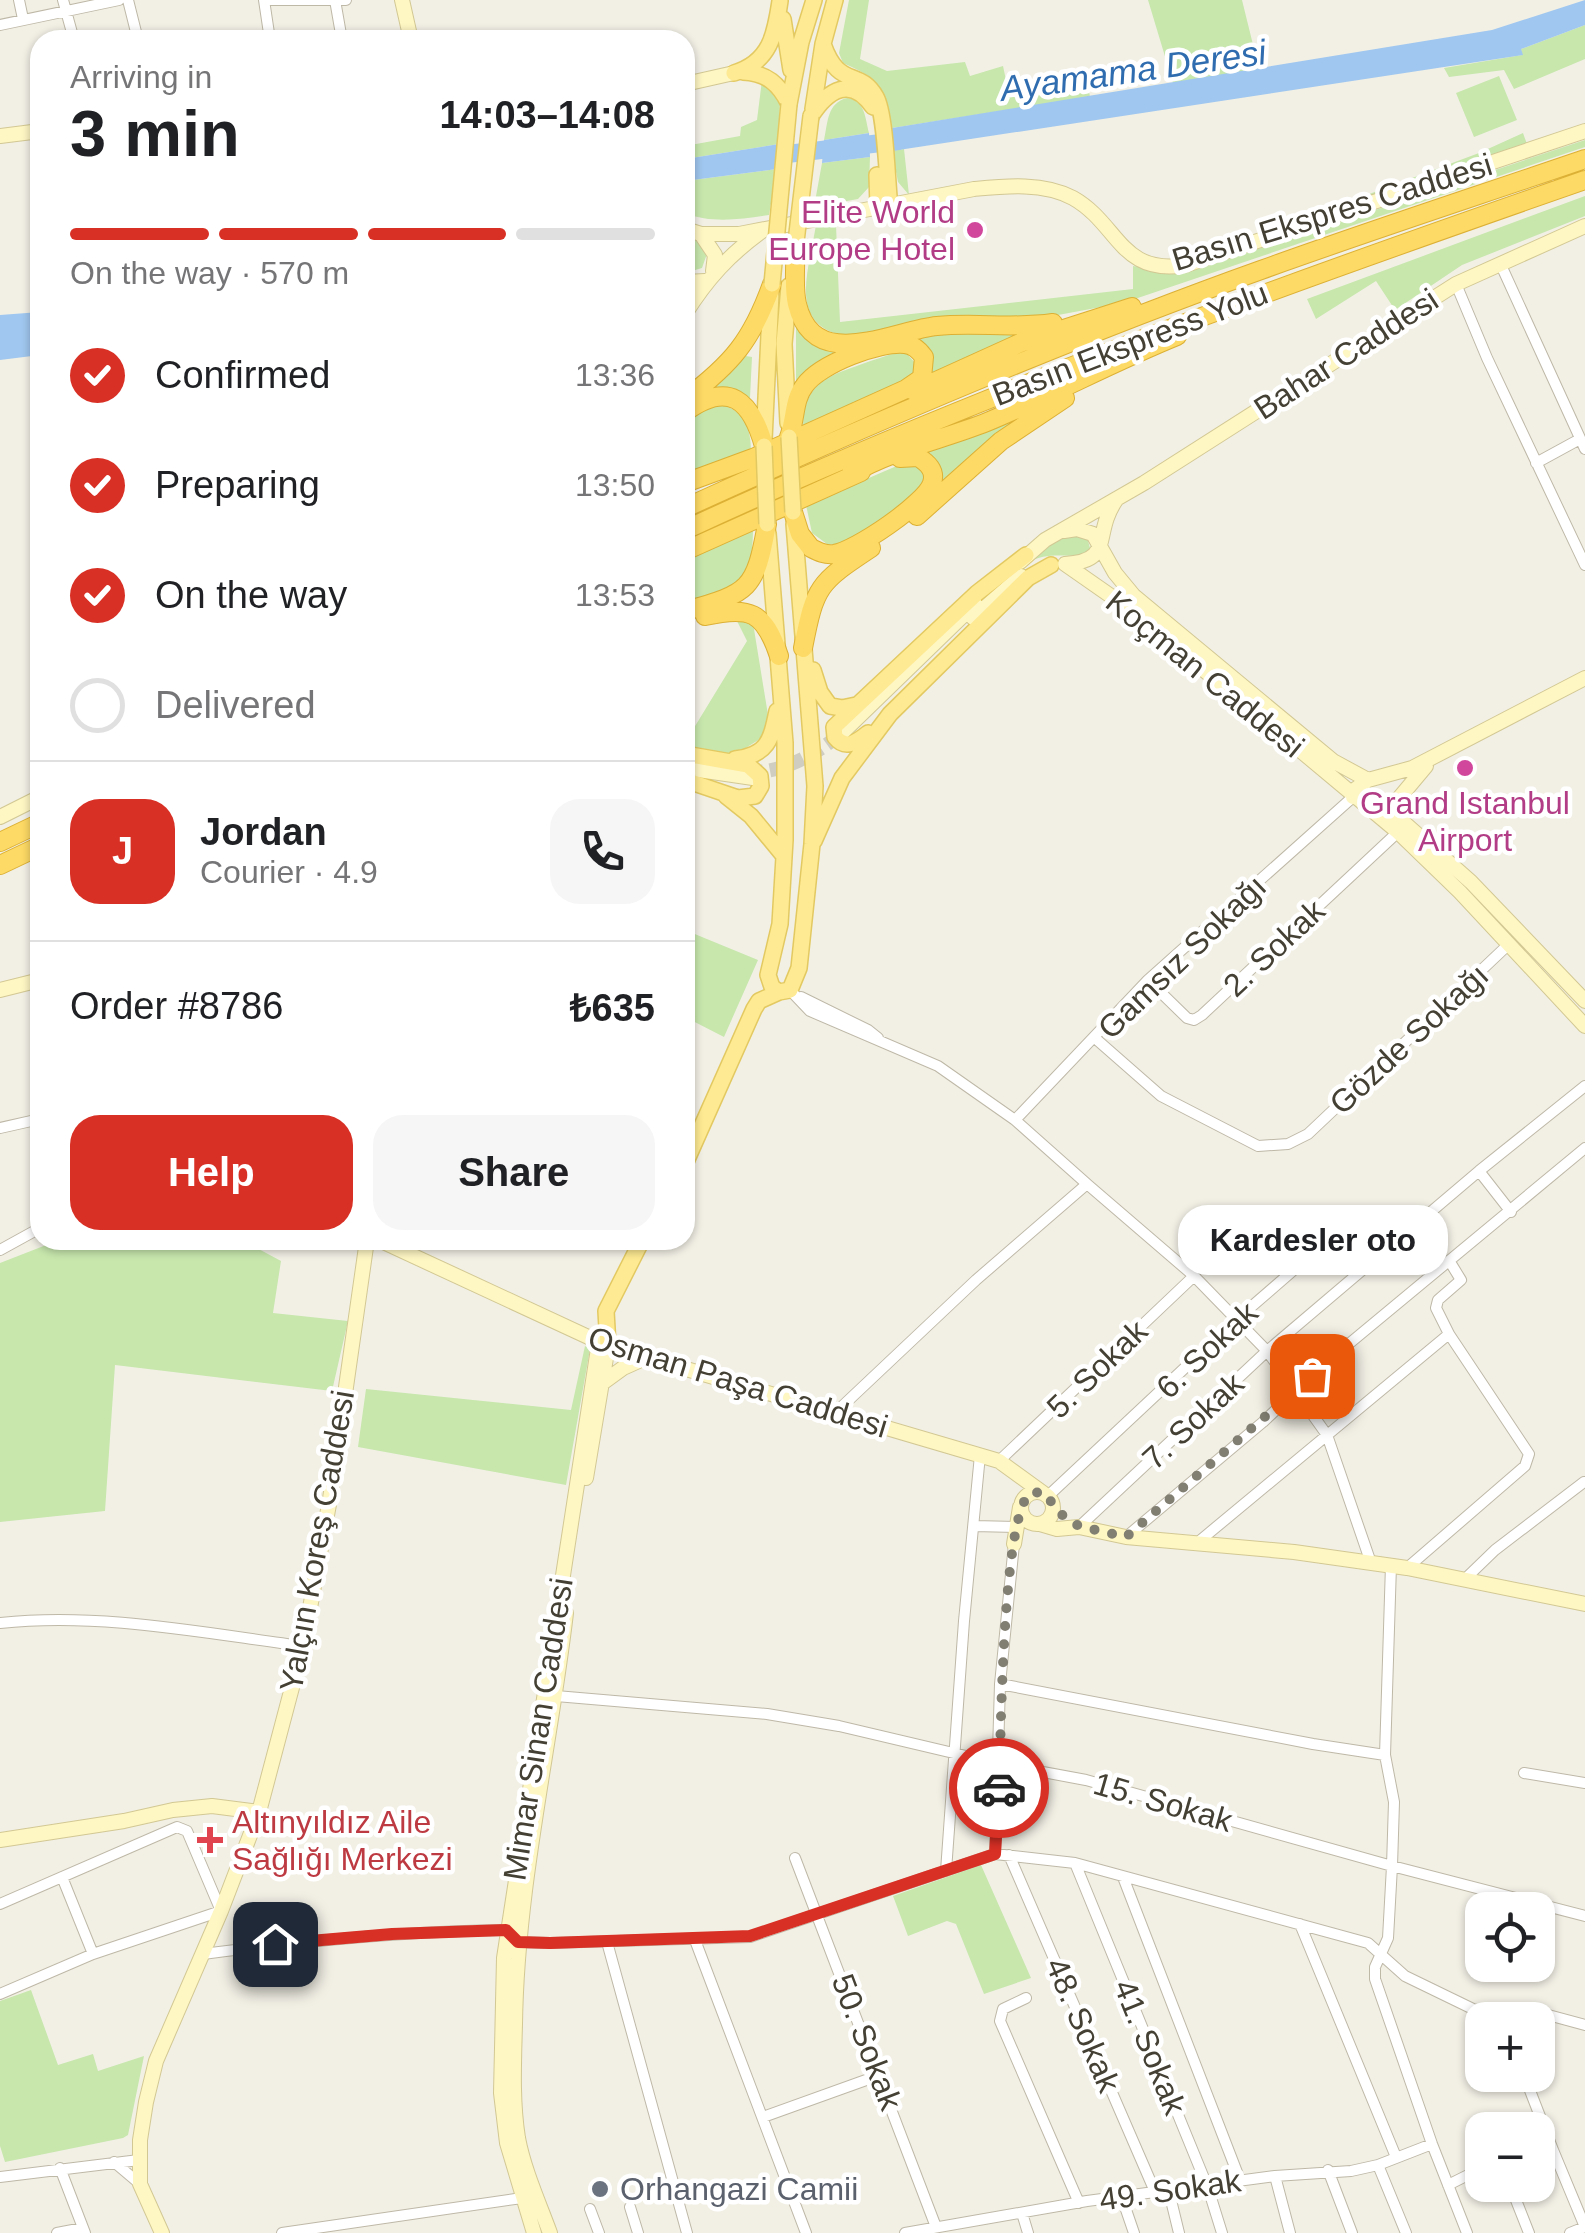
<!DOCTYPE html>
<meta charset="utf-8">
<style>
:root{--surface:#fff;--page:#f6f6f6;--text:#202124;--muted:#757577;--line:#e0e0e0;--accent:#d93025}
body{margin:0;font-family:Arial,sans-serif;background:var(--page);color:var(--text);height:100vh;display:flex;flex-direction:column;font-size:38px;white-space:nowrap}
*{box-sizing:border-box;margin:0}
p{font-size:32px;color:var(--muted)}
.icon{flex:none;width:55px;height:55px;fill:none;stroke:currentColor;stroke-width:2;stroke-linecap:round;stroke-linejoin:round}
.map{position:relative;flex:1;overflow:hidden}
.details{position:absolute;left:30px;top:30px;width:665px;height:1220px;display:flex;flex-direction:column;background:var(--surface);border-radius:30px;box-shadow:0 2px 8px #0004}
.details>*{flex:none}
.buttons{position:absolute;left:1465px;top:1892px;display:grid;gap:20px}
.buttons a{display:grid;place-items:center;width:90px;height:90px;border-radius:20px;background:var(--surface);box-shadow:0 2px 8px #0004;font-size:50px}
.pin{position:absolute;display:grid;place-items:center;width:85px;height:85px;color:#fff;margin:-42px;border-radius:20px;box-shadow:0 5px 15px #0006}
.courier{position:absolute;display:grid;place-items:center;width:100px;height:100px;margin:-50px;border:8px solid #d93025;border-radius:50%;background:#fff;color:#222;box-shadow:0 2px 12px #0007}
.bubble{position:absolute;height:70px;border-radius:30px;background:var(--surface);box-shadow:0 2px 8px #0004;font-size:32px;font-weight:700;line-height:70px;text-align:center}
.overview em{font-style:normal;font-weight:700}
.overview div{display:flex;flex-direction:column-reverse}
.overview{display:flex;align-items:center;justify-content:space-between;height:170px;padding:0 40px}
h1{font-size:65px;font-weight:700;line-height:75px}
.bar{display:grid;grid-template-columns:repeat(4,1fr);gap:15px 10px;align-content:center;height:120px;padding:0 40px}
.bar i{height:12px;border-radius:8px;background:var(--line)}
.bar .on{background:var(--accent)}
.bar p{grid-column:span 4}
.line{display:flex;align-items:center;gap:25px;padding:0 40px;border-top:2px solid var(--line)}
.line div{flex:1}
.round{display:grid;place-items:center;flex:none;width:105px;height:105px;border-radius:30px;background:var(--page)}
ol{padding:0 40px;list-style:none}
li{display:flex;align-items:center;gap:30px;height:110px}
li p{margin-inline-start:auto}
li .icon{padding:10px;border-radius:50%;background:var(--accent);color:#fff;stroke-width:4}
li:last-child{color:var(--muted)}
li i{width:55px;height:55px;border:5px solid var(--line);border-radius:50%}
.button{display:flex;gap:20px;margin-top:auto;padding:20px 40px}
.button a{flex:1;height:115px;border-radius:30px;background:var(--accent);color:#fff;font-size:40px;font-weight:700;line-height:115px;text-align:center}
.button a+a{background:var(--page);color:var(--text)}
.map>svg:first-child{display:block}
.green{fill:#c7e7ad}
.water{fill:#a0c7ef}
.lines{fill:none;stroke-linecap:round;stroke-linejoin:round}
.river{stroke:#a0c7ef;stroke-width:18}
.secondary-tunnel{stroke:#cfcdc2;stroke-width:14;stroke-dasharray:14 7;stroke-linecap:butt}
.street-casing{stroke:#beb8a7;stroke-width:12}
.secondary-casing{stroke:#d2c894;stroke-width:16}
.primary-casing{stroke:#e3c962;stroke-width:18}
.highway-casing{stroke:#dcb035;stroke-width:20}
.street{stroke:#fff;stroke-width:10}
.secondary{stroke:#fef6c3;stroke-width:14}
.primary{stroke:#feea92;stroke-width:15}
.highway{stroke:#fdda65;stroke-width:18}
.primary-bridge-casing{stroke:#e3c962;stroke-width:18;stroke-linecap:butt}
.primary-bridge{stroke:#feea92;stroke-width:15}
.done{stroke:#817e72;stroke-width:10;stroke-dasharray:0 18}
.route{stroke:#d93025;stroke-width:12}
.hotel-dot{fill:#d1479c;stroke:#fff;stroke-width:4}
.health-dot{fill:#e0444e;stroke:#fff;stroke-width:4}
.worship-dot{fill:#6b7280;stroke:#fff;stroke-width:4}
.labels{text-anchor:middle;dominant-baseline:central;stroke-width:9;stroke-linejoin:round;paint-order:stroke}
.hotel-label{font-size:32px;fill:#b23c85;stroke:#fff;text-anchor:end}
.street-label{font-size:32px;fill:#444034;stroke:#fff}
.health-label{font-size:32px;fill:#be3a42;stroke:#fff;text-anchor:start}
.worship-label{font-size:32px;fill:#5b616d;stroke:#fff;text-anchor:start}
.water-label{font-size:35px;font-style:italic;fill:#2e6caf;stroke:#fff}
</style>
<div class="map">
<svg width="1585" height="2233" viewBox="0 0 1585 2233">
<rect width="100%" height="100%" fill="#f2f0e5"/>
<path class="green" d="M849,0H869L860,59L887,71L965,62L970,76L1003,66L1009,94L1086,74L1090,97L892,128C886,88 880,79 843,63L839,53Z
M1148,0H1242L1259,69L1173,83Z
M1585,25V59L1514,89L1504,70L1449,77L1444,68L1522,55L1521,49Z
M1499,76L1517,120L1474,137L1456,93Z
M762,80L780,99L779,144L685,159V146L740,136L741,127L757,120Z
M847,98C865,100 865,117 869,133L824,140C828,122 827,103 847,98Z
M1523,133L1528,147L1297,221L1479,153Z
M1585,140V147L1123,303L1031,320L860,338C785,332 807,279 816,225H836L840,322L1133,289V266L1167,272L1198,269Z
M904,149L909,195L898,182L892,151Z
M870,157L869,187L858,199L814,207L822,163Z
M777,169L769,215C742,219 712,224 685,213V181Z
M1585,196V216L1462,265L1395,310L1376,281L1316,319L1307,299Z
M685,237L698,238L708,251L702,268L685,273Z
M796,324L819,346L839,353L806,371L796,382Z
M1027,331L930,376L907,337L927,333Z
M900,352L907,354L917,365L914,379L803,427C804,384 825,377 862,364C874,360 887,355 900,352Z
M746,356L752,357L750,398L735,391L711,389Z
M721,405C745,410 751,429 751,452L685,478V423L701,411Z
M1033,409L936,493L924,452Z
M915,463L924,473L925,482L913,499L841,545L827,544L812,533L806,505L899,465Z
M753,526C753,588 738,587 685,605V561Z
M1068,536L1087,537L1091,552C1069,561 1052,549 1027,563L1044,547Z
M736,619L753,623L769,721L763,737L733,756L685,752V735L689,736L747,641Z
M685,930L758,960L724,1037L685,1017Z
M59,1240H242L281,1261L273,1313L348,1321L332,1391L115,1365L105,1511L0,1522V1263Z
M585,1346L590,1349L566,1485L358,1447L366,1389L571,1410Z
M981,1865L1031,1978L984,1994L956,1924L947,1921L908,1936L893,1896Z
M31,1990L58,2065L93,2054L98,2071L144,2056L128,2135L123,2138L5,2162L0,2146V2001Z"/>
<path class="water" d="M1585,0V25L1521,49L1523,55L892,151V128L1492,30Z
M869,133L870,157L822,163L824,140Z
M779,144L777,169L685,181V159Z
M40,312V355L0,360V315Z"/>
<g class="lines">
<path class="river" d="M770,156L898,141"/>
<path class="secondary-tunnel" d="M749,772C784,773 816,754 842,733"/>
<defs>
<path id="street" d="M19,0L23,19
M63,0L74,40
M128,0L138,40
M264,0H346
M264,0L270,40
M335,0L342,40
M0,25L119,0
M1500,263L1585,449
M1456,284L1487,358L1585,565
M1536,463L1580,439
M1148,980L1187,1018L1194,1020L1202,1015L1398,832
M790,990L810,1011L938,1066L1015,1120L1087,1184
M801,997L868,1030L878,1038
M1096,1039L1161,1096L1258,1146L1288,1144L1308,1134L1509,944
M1015,1120L1148,980L1353,797
M0,1128L40,1119
M1479,1171L1511,1212
M0,1250L40,1228
M1449,1334L1436,1308L1438,1300L1461,1280L1450,1262
M835,1413L976,1280L1087,1184L1194,1276L1267,1351L1327,1435L1371,1563
M999,1461L1194,1276
M1048,1496L1236,1320L1334,1235L1364,1268
M974,1526L1016,1527
M1079,1527L1267,1351L1479,1171L1585,1086
M1126,1537L1263,1422L1327,1362L1585,1148
M1197,1543L1449,1334L1529,1454L1525,1466L1407,1568
M1391,1565L1385,1755L1394,1802L1392,1866L1388,1938L1375,1967V1979L1432,2144L1467,2233
M1465,1579L1495,1550L1584,1482
M0,1623C100,1612 203,1633 303,1646
M1000,1684L1313,1744L1385,1755
M556,1696L767,1714L839,1726L1000,1764L1086,1780L1392,1866L1585,1916
M1524,1773L1585,1783
M995,1854L1000,1684L1014,1544
M1009,1855L1156,2194
M795,1858L936,2227
M1075,1863L1208,2188L1222,2233
M946,1871L964,1621L980,1455
M62,1877L93,1954
M1123,1877L1240,2180
M0,1904L177,1827L187,1831L221,1911L93,1954L0,1994
M1300,1924L1396,2157
M695,1940L806,2233
M607,1942L687,2233
M203,1954C304,1941 405,1931 506,1930L518,1942L550,1943L750,1937L995,1854L1075,1863L1368,1943L1405,1976L1473,2009L1491,2013L1526,2009L1585,2025
M1026,1998L1003,2009L1000,2021L1079,2203
M1524,2075L1553,2150
M763,2117L880,2075
M1538,2148L1553,2150L1585,2227L1570,2233
M114,2162L140,2184
M1378,2165L1406,2233
M60,2168L85,2233
M1328,2170L1352,2233
M1275,2176L1290,2233
M0,2177L139,2160
M1448,2185L1474,2172L1482,2161
M1510,2185L1529,2233
M1169,2192L1179,2233
M1122,2198L1134,2233
M630,2207L638,2233
M590,2209L599,2233
M1022,2213L1028,2233
M57,2233L83,2228
M282,2233L522,2198
M905,2233L1087,2201L1275,2176L1351,2171L1378,2165L1432,2144"/>
<path id="secondary" d="M402,0L411,40
M685,84L734,73
M0,136L40,131
M685,229L701,234H739L974,189C1005,186 1044,182 1073,198C1119,224 1120,276 1186,265L1585,131
M701,234L715,255L713,271
M685,282L705,281
M685,314C707,279 729,255 762,231
M1064,531L1077,529L1093,534L1115,573L1134,596L1333,761L1368,780
M1020,562L1045,540L1144,483L1456,284L1585,226
M1065,564L1138,615L1398,832L1460,892L1585,1026
M1065,564C1115,561 1092,535 1116,500
M973,618L1021,576
M843,732L975,604
M685,768L753,778
M1353,797V791L1368,780L1412,768L1585,678
M1395,803L1426,766
M1395,807L1401,820L1471,882L1585,1001
M0,817L40,797
M0,990L40,980
M379,1240L599,1342L643,1359L676,1366L999,1461L1043,1493
M601,1384L623,1368L643,1359
M586,1478L608,1346
M1021 1508a16 16 0 1 1 32 0a16 16 0 1 1-32 0Z
M1040,1524L1057,1529L1079,1527L1126,1537L1294,1552L1407,1568L1585,1604
M1014,1544L1020,1507
M0,1840L124,1821L173,1810L212,1806L259,1812
M162,2233L140,2184V2140L146,2102L156,2061L221,1911L259,1812L303,1646L330,1499L367,1240
M534,2233L507,2143L501,2093L504,1958L599,1342
M550,2233C539,2203 524,2170 518,2138C512,2100 514,2062 515,2024C517,1885 550,1750 566,1613"/>
<path id="primary" d="M783,19L791,70
M823,44C839,90 859,67 876,97C886,115 887,183 890,207
M743,72C767,73 779,84 789,104
M734,73C770,62 775,35 780,1
M789,104L801,42L814,0
M813,109L823,44L835,0
M811,116C828,90 851,75 873,107
M877,175L878,208
M788,423L784,344L789,286
M764,440L771,293
M768,533L785,743V840L780,924L768,975L772,987L779,992L790,990L799,968L812,844L815,786L794,524
M813,670L820,692L830,706L842,708L856,705
M868,733C858,741 846,751 835,737L834,727L977,593L1026,555
M685,754L748,765L760,776L761,786L755,796L738,798L685,780
M735,759C768,755 771,740 777,711
M726,796L751,816L784,856
M814,841L842,778L890,714L1028,578L1051,565
M685,1164L754,1009L759,1001L779,992
M608,1346L606,1311L642,1240"/>
<path id="highway" d="M795,250C796,268 793,287 797,304C814,375 893,330 937,326C976,322 1014,329 1053,323
M914,391L1020,343L1132,307
M685,399C732,364 752,340 772,284
M685,412C729,380 751,400 764,446
M851,474C894,449 942,440 987,422C1052,395 1113,362 1177,336
M685,483L753,458L906,389L922,378L924,357C919,350 914,345 905,344C880,341 820,364 805,385C793,400 796,419 789,437
M685,508C874,422 1065,340 1261,270C1369,231 1477,196 1585,159
M793,512L800,534L811,548C819,552 825,555 834,554C855,551 926,503 932,483C936,471 928,463 918,457L900,458
M917,516L1001,441L1065,398
M685,530C978,394 1280,286 1585,180
M685,551L861,472
M685,611C750,593 755,590 767,524
M705,616C750,606 764,611 779,656
M803,648C815,586 818,583 871,548
M0,842L40,823
M0,865L40,846"/>
</defs>
<use href="#street" class="street-casing"/>
<use href="#secondary" class="secondary-casing"/>
<use href="#primary" class="primary-casing"/>
<use href="#highway" class="highway-casing"/>
<use href="#street" class="street"/>
<use href="#secondary" class="secondary"/>
<use href="#primary" class="primary"/>
<use href="#highway" class="highway"/>
<defs>
<path id="primary-bridge" d="M795,250L811,116
M772,284L789,104
M789,437L793,512
M764,446L767,524"/>
</defs>
<use href="#primary-bridge" class="primary-bridge-casing"/>
<use href="#primary-bridge" class="primary-bridge"/>
</g>
<g class="lines">
<path class="done" d="M999,1788C1001,1741 1002,1517 1030,1493L1043,1492L1064,1517L1079,1526L1126,1537L1312,1376"/>
<path class="route" d="M275,1944L392,1934L506,1930L518,1942L550,1943L750,1936L995,1854L999,1788"/>
</g>
<g class="hotel-dot">
<circle cx="975" cy="230" r="10"/>
<circle cx="1465" cy="768" r="10"/>
</g>
<path class="health-dot" d="M205 1825h10v10h10v10h-10v10h-10v-10h-10v-10h10z"/>
<circle class="worship-dot" cx="600" cy="2189" r="10"/>
<g class="labels">
<g class="hotel-label">
<text x="955" y="212">Elite World<tspan x="955" dy="37">Europe Hotel</tspan></text>
<text x="1465" y="803" text-anchor="middle">Grand Istanbul<tspan x="1465" dy="37">Airport</tspan></text>
</g>
<g class="street-label">
<text transform="translate(1332 212) rotate(-17)">Basın Ekspres Caddesi</text>
<text transform="translate(1130 344) rotate(-21)">Basın Ekspress Yolu</text>
<text transform="translate(1346 354) rotate(-33)">Bahar Caddesi</text>
<text transform="translate(1205 674) rotate(39)">Koçman Caddesi</text>
<text transform="translate(1274 948) rotate(-43)">2. Sokak</text>
<text transform="translate(1182 957) rotate(-44)">Gamsız Sokağı</text>
<text transform="translate(1409 1039) rotate(-43)">Gözde Sokağı</text>
<text transform="translate(1207 1350) rotate(-43)">6. Sokak</text>
<text transform="translate(1097 1369) rotate(-44)">5. Sokak</text>
<text transform="translate(738 1382) rotate(17)">Osman Paşa Caddesi</text>
<text transform="translate(1193 1421) rotate(-43)">7. Sokak</text>
<text transform="translate(317 1541) rotate(-80)">Yalçın Koreş Caddesi</text>
<text transform="translate(538 1729) rotate(-81)">Mimar Sinan Caddesi</text>
<text transform="translate(1163 1802) rotate(16)">15. Sokak</text>
<text transform="translate(1083 2025) rotate(67)">48. Sokak</text>
<text transform="translate(867 2042) rotate(69)">50. Sokak</text>
<text transform="translate(1150 2047) rotate(68)">41. Sokak</text>
<text transform="translate(1170 2190) rotate(-8)">49. Sokak</text>
</g>
<g class="health-label">
<text x="232" y="1822">Altınyıldız Aile<tspan x="232" dy="37">Sağlığı Merkezi</tspan></text>
</g>
<g class="worship-label">
<text x="620" y="2189">Orhangazi Camii</text>
</g>
<g class="water-label">
<text transform="translate(1133 70) rotate(-8)">Ayamama Deresi</text>
</g>
</g>
</svg>
<div class="buttons">
<a><svg class="icon" aria-label="locate" viewBox="0 0 24 24"><circle cx="12" cy="12" r="6"/><path d="M12 2v4M12 18v4M2 12h4M18 12h4"/></svg></a>
<a>+</a>
<a>−</a>
</div>
<div class="pin" style="left:1312px;top:1376px;background:#ea580c"><svg class="icon" aria-label="bag" viewBox="0 0 24 24"><path d="M5 8h14l-1 12H6zM9 8a3 3 0 0 1 6 0"/></svg></div>
<div class="pin" style="left:275px;top:1944px;background:#1f2937"><svg class="icon" aria-label="home" viewBox="0 0 24 24"><path d="M3 11l9-7 9 7M6 9v11h12V9"/></svg></div>
<div class="courier" style="left:999px;top:1788px"><svg class="icon" aria-label="car" viewBox="0 0 24 24"><path d="M5 17H2v-5l4-1 3-4h7l3 4 3 1v5h-3M9 17h6M6 11h13"/><circle cx="7" cy="17" r="2"/><circle cx="17" cy="17" r="2"/></svg></div>
<div class="bubble" style="left:1178px;top:1205px;width:270px">Kardesler oto</div>
<section class="details">
<div class="overview"><div><h1>3 min</h1><p>Arriving in</p></div><em>14:03–14:08</em></div>
<div class="bar"><i class="on"></i><i class="on"></i><i class="on"></i><i></i><p>On the way · 570 m</p></div>
<ol>
<li><svg class="icon" aria-label="check" viewBox="0 0 24 24"><path d="M5 12l5 5 9-10"/></svg>Confirmed<p>13:36</p></li>
<li><svg class="icon" aria-label="check" viewBox="0 0 24 24"><path d="M5 12l5 5 9-10"/></svg>Preparing<p>13:50</p></li>
<li><svg class="icon" aria-label="check" viewBox="0 0 24 24"><path d="M5 12l5 5 9-10"/></svg>On the way<p>13:53</p></li>
<li><i></i>Delivered</li>
</ol>
<div class="line" style="height:180px"><b class="round" style="background:var(--accent);color:#fff">J</b><div><b>Jordan</b><p>Courier · 4.9</p></div><a class="round"><svg class="icon" aria-label="phone" viewBox="0 0 24 24"><path d="M5 4h4l2 5-3 2q2 4 5 5l2-3 5 2v4C11 20 4 13 5 4z"/></svg></a></div>
<div class="line" style="height:130px"><div>Order #8786</div><b>₺635</b></div>
<div class="button"><a>Help</a><a>Share</a></div>
</section>
</div>
